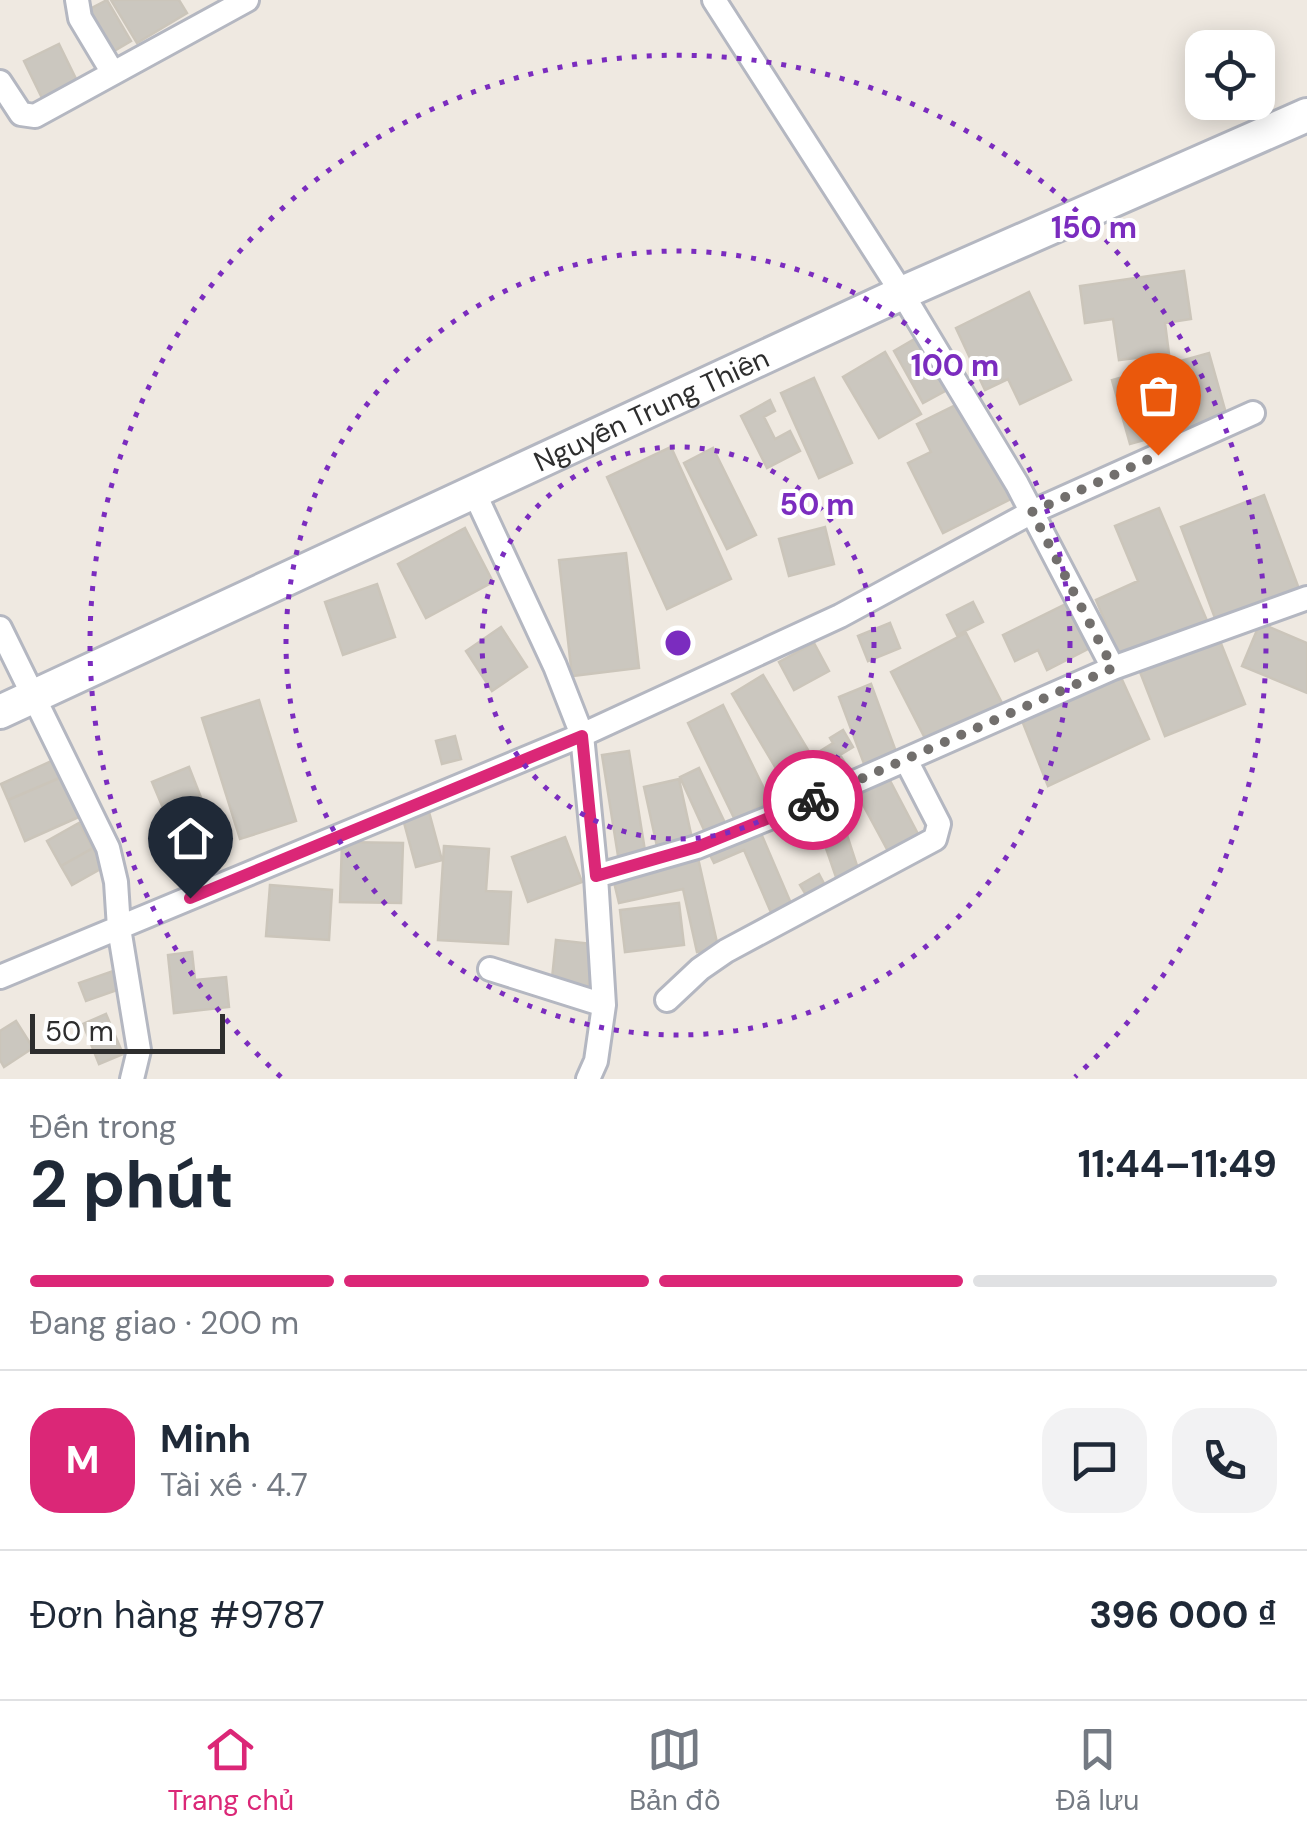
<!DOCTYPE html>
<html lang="vi">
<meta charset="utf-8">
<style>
:root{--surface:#fff;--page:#f2f2f3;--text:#1f2937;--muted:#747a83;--line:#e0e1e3;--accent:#db2777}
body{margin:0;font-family:"DM Sans",sans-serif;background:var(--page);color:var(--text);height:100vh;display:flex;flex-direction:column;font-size:38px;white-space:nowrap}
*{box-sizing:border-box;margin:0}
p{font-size:32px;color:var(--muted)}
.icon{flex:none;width:55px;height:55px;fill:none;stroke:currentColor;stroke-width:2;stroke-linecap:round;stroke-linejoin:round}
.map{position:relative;height:1079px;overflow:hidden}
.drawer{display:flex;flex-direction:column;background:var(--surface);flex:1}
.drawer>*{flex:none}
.tools{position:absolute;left:1185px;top:30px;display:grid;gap:20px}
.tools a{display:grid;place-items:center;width:90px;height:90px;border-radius:20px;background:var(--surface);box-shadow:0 5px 25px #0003;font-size:50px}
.scale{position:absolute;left:30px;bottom:25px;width:195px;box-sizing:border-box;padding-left:10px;border:5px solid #2e2e2e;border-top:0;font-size:28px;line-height:35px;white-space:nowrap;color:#2e2e2e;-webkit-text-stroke:8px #fff;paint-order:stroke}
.pin{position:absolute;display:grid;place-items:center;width:85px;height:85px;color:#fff;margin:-102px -42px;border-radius:50% 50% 50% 0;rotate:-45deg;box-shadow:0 0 10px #0007}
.pin .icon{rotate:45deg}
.courier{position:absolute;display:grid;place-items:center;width:100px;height:100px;margin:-50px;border:8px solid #db2777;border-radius:50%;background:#fff;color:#222;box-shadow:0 2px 12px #0007}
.summary em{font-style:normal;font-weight:700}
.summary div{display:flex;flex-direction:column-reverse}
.summary{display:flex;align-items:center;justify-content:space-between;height:170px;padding:0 30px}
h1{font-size:65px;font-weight:700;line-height:75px}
.bar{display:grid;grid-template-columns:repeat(4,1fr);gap:15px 10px;align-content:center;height:120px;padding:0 30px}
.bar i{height:12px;border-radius:8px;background:var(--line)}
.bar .current{background:var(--accent)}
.bar p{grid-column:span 4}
.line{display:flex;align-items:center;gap:25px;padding:0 30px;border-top:2px solid var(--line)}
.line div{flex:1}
.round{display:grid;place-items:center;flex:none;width:105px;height:105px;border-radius:30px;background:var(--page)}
.dock{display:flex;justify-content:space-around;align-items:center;height:140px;border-top:2px solid var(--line);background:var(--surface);font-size:28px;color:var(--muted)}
.dock a{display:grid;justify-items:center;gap:5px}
.dock .current{color:var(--accent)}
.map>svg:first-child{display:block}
.building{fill:#cbc7bf;stroke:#cbc5ba;stroke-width:2.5}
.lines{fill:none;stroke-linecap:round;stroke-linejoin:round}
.street-casing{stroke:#b4b7c1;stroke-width:28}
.secondary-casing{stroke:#b4b7c1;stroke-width:38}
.street{stroke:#fff;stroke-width:22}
.secondary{stroke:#fff;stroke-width:32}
.done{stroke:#726f6d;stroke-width:10;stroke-dasharray:0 18}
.route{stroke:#db2777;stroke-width:12}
.ring{fill:none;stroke:#7b2cbf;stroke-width:5;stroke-dasharray:5 10}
.labels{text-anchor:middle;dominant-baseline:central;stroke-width:8;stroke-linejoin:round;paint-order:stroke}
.street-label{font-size:28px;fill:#2e2e2e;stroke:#fff}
.centre{fill:#7b2cbf;stroke:#fff;stroke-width:5}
.ring-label{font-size:30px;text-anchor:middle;font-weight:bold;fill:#7b2cbf;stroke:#fff;stroke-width:8;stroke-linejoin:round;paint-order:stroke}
</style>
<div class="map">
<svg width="1307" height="1079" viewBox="0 0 1307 1079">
<rect width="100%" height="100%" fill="#efe9e1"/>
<path class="building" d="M107,0L131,41L109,54L84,12Z
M111,0H179L187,13L137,43Z
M59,44L78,83L43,100L24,61Z
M1184,271L1191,319L1165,323L1169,354L1119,360L1113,319L1085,323L1080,286Z
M1029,292L1071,380L1020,404L1008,379L985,390L956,328Z
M918,337L947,390L923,403L894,351Z
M885,352L921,414L879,438L843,377Z
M1209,353L1227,417L1130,444L1112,380Z
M814,378L852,463L819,478L781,393Z
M770,400L775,411L764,417L775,439L790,431L800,451L767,468L741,416Z
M962,402L1011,499L943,533L908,463L931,452L917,424Z
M671,447L731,579L667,609L607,477Z
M713,448L756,535L727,549L684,463Z
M1264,495L1302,597L1219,629L1181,527Z
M1159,508L1208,623L1121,660L1096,600L1138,581L1115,526Z
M825,527L834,564L789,576L779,539Z
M465,528L493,582L426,618L398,564Z
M626,553L639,668L572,676L559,560Z
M377,584L395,637L343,655L325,602Z
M973,602L983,622L957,635L947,615Z
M1068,603L1090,648L1047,670L1038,650L1015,661L1003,635Z
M890,623L900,648L868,661L858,636Z
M1260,623L1307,643V693L1242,666Z
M501,627L527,667L492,691L466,651Z
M966,633L1003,705L928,744L891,672Z
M1220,641L1245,704L1165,736L1140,672Z
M814,643L829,671L794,690L779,662Z
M1119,673L1149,739L1048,786L1019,713Z
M763,675L826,780L794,799L732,694Z
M871,684L898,757L866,769L839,697Z
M259,700L296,821L240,839L202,718Z
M723,705L770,801L735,820L688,723Z
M843,730L853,747L840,755L847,766L828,778L814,755L833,743L830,738Z
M455,736L461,759L442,764L436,741Z
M629,751L646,857L619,862L602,755Z
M56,759L64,776L8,800L1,784Z
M189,767L202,800L166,815L152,782Z
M699,768L725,823L705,832L680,777Z
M886,773L918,834L888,851L855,790Z
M64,776L81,816L25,841L8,800Z
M679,779L693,843L658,851L644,787Z
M836,801L860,875L838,883L817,822L787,832L782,818Z
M429,812L442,860L416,867L403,819Z
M79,823L93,848L61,866L47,841Z
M757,824L793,908L773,917L744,850L714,863L706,847Z
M565,837L582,882L528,902L512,857Z
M342,842L403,843L401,903L340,902Z
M444,846L489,849L486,891L511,892L508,944L438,940Z
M93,848L104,867L72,885L61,866Z
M698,858L718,947L697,952L683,889L619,903L613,878Z
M819,874L828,891L811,903L800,885Z
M270,885L332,890L329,940L266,936Z
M679,903L684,945L625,952L620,910Z
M556,940L593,944L588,991L551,988Z
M192,952L195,980L226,977L229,1007L174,1013L168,955Z
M113,971L120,989L86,1001L79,983Z
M106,1014L123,1054L99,1064L83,1024Z
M16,1021L33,1048L4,1067L0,1060V1031Z"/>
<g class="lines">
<defs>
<path id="street" d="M77,0L80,18L113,73
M714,0L902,293L1017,484L1113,668
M0,82L21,114L35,116L247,0
M474,492L555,666L582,735L596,876L604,1005L596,1061L588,1079
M0,628L108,848L116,882L119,928L139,1050L132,1079
M596,876L697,847L814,800L1113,668L1307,598
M490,969L604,1005
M0,977L582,735L840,616L1032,512L1253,413
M667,1000L700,969L726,951L935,839L939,824L906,760"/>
<g id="secondary">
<path id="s1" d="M0,712L902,293L1307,115"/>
</g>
</defs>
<use href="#street" class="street-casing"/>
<use href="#secondary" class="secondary-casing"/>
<use href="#street" class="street"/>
<use href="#secondary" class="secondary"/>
</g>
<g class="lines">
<path class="done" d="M813,800L1113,668L1032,512L1158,455"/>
<path class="route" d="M190,898L582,736L596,876L697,847L813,800"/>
</g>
<g class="ring">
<circle cx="678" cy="643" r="196"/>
<circle cx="678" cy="643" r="392"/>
<path d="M281 1077A588 588 0 1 1 1075 1077"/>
</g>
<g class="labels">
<g class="street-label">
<text stroke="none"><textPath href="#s1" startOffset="718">Nguyễn Trung Thiên</textPath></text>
</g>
</g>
<circle cx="678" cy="643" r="15" class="centre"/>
<g class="ring-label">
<text x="1094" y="238">150 m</text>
<text x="955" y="376">100 m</text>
<text x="817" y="515">50 m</text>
</g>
</svg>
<div class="tools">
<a><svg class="icon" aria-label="locate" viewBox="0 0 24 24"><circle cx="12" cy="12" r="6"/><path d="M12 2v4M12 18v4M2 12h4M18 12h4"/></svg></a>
</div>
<div class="scale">50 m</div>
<div class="pin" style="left:1158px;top:455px;background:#ea580c"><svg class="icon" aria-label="bag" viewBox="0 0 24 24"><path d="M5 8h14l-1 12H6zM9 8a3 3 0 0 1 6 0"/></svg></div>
<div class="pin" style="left:190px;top:898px;background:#1f2937"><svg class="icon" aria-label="home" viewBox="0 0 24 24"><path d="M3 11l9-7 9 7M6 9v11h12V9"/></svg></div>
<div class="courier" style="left:813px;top:800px"><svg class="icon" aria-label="bike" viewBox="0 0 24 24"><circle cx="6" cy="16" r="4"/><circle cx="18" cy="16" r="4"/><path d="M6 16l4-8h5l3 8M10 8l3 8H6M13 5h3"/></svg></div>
</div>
<section class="drawer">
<div class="summary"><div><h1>2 phút</h1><p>Đến trong</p></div><em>11:44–11:49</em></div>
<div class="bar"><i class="current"></i><i class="current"></i><i class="current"></i><i></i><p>Đang giao · 200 m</p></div>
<div class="line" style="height:180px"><b class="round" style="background:var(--accent);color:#fff">M</b><div><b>Minh</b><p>Tài xế · 4.7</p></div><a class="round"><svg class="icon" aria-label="chat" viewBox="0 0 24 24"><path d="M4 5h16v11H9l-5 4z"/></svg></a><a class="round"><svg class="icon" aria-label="phone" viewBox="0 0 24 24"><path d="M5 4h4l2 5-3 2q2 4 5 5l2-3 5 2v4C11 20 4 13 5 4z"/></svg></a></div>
<div class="line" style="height:130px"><div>Đơn hàng #9787</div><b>396 000 ₫</b></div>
</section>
<nav class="dock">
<a class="current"><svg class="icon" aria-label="home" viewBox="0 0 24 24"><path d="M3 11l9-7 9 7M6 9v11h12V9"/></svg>Trang chủ</a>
<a><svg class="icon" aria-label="map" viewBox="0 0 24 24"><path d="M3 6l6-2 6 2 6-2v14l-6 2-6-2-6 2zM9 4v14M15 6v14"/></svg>Bản đồ</a>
<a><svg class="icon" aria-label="saved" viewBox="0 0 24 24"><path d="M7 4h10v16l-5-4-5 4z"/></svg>Đã lưu</a>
</nav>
